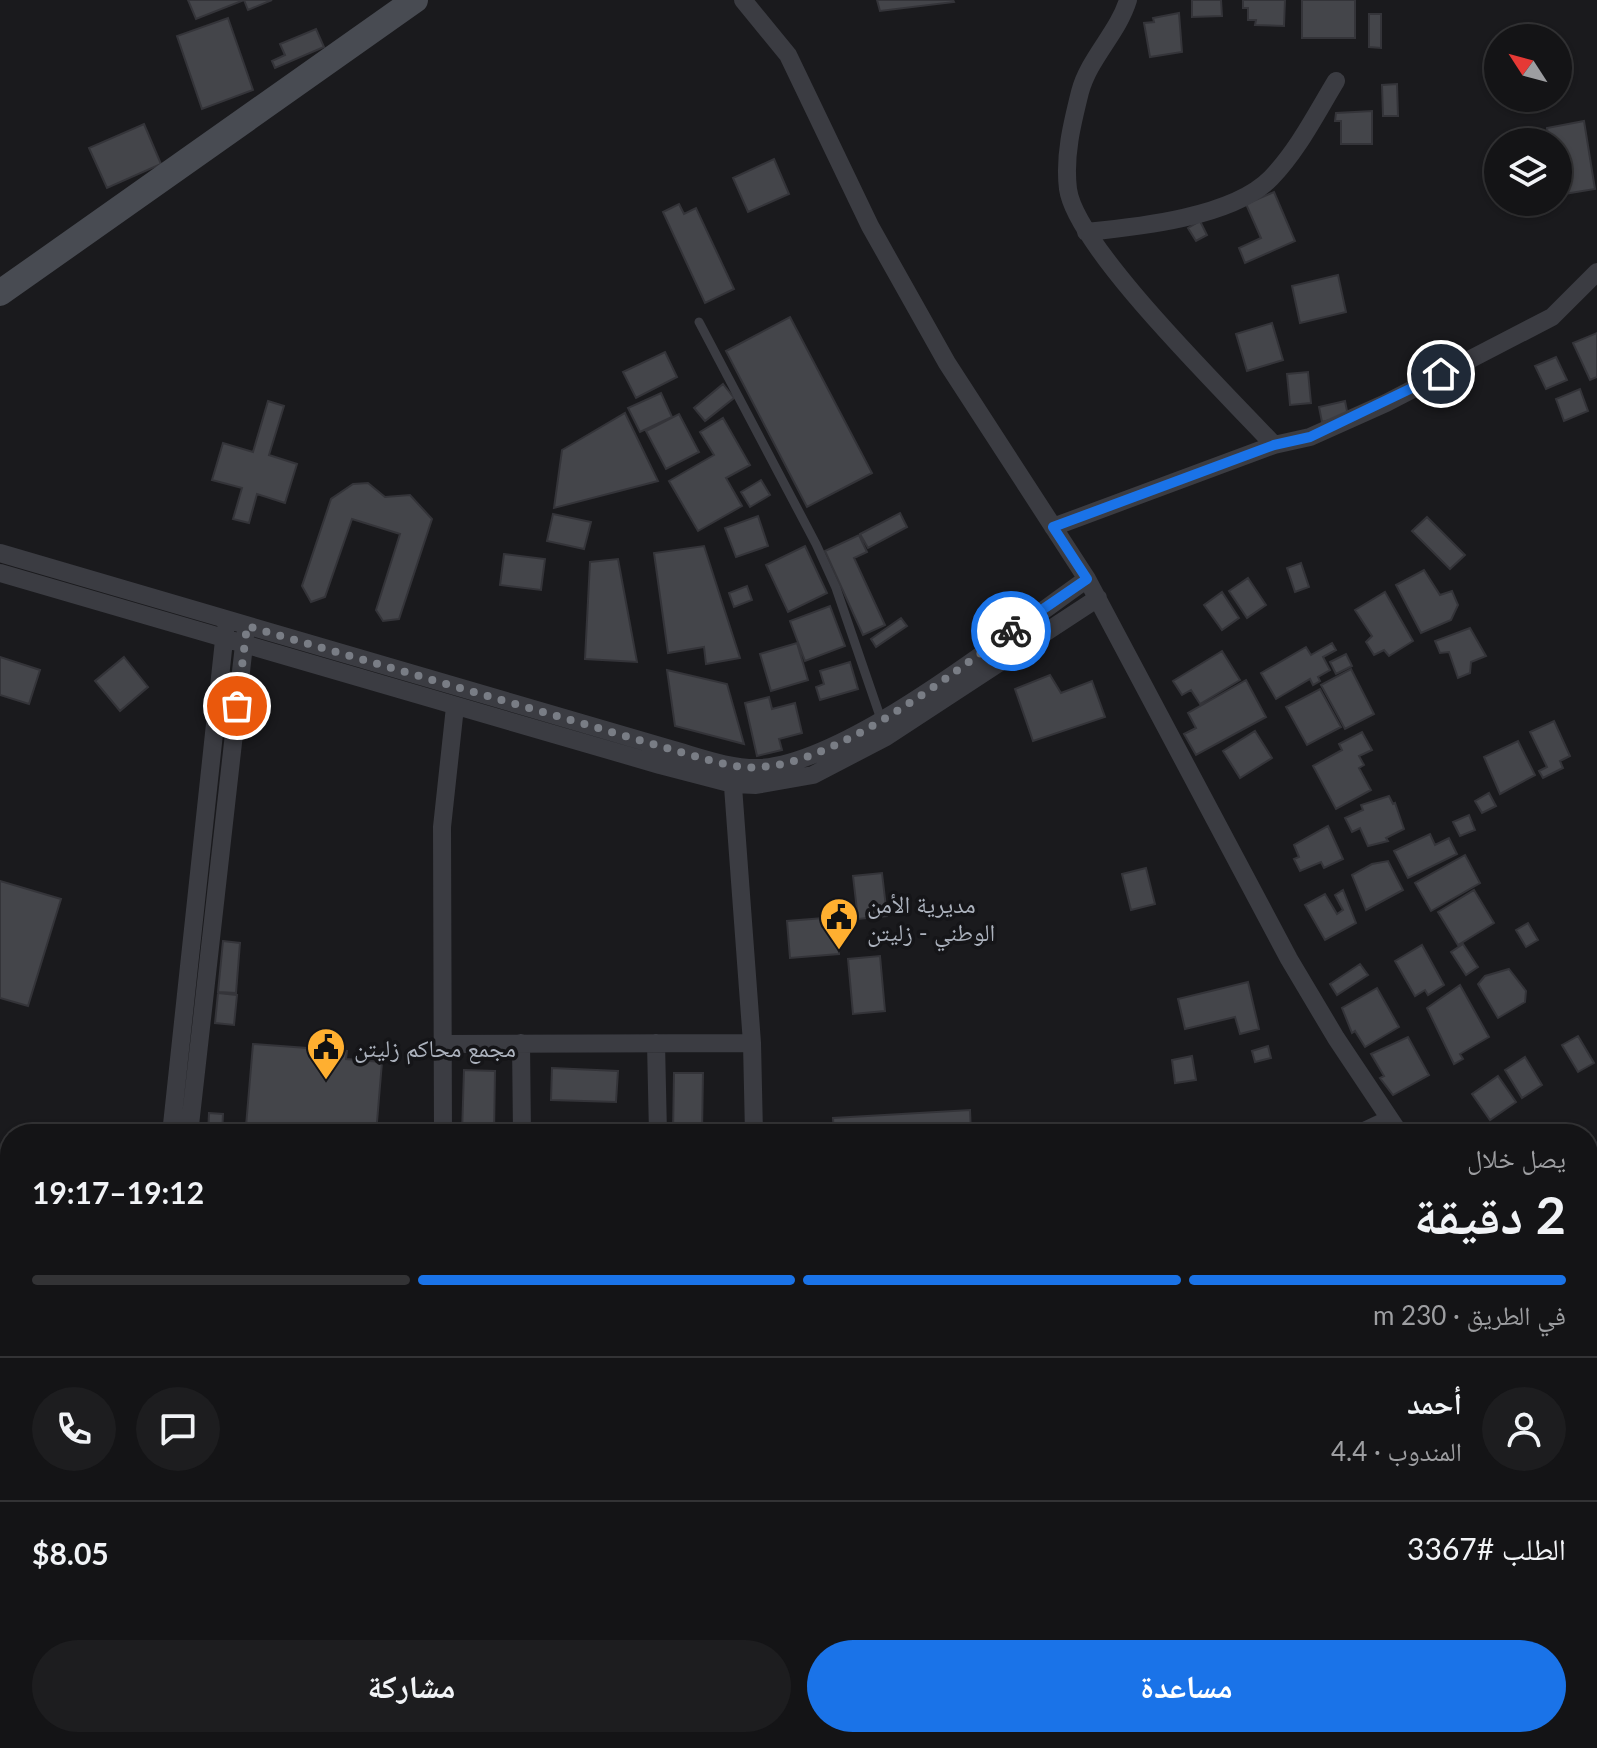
<!DOCTYPE html>
<html lang="ar">
<meta charset="utf-8">
<style>
:root{--surface:#141416;--page:#1d1d1f;--text:#f1f3f6;--muted:#9d9ea1;--line:#333335;--accent:#1a73e8}
body{margin:0;font-family:Lato,"Noto Naskh Arabic",sans-serif;background:var(--page);color:var(--text);direction:rtl;height:100vh;display:flex;flex-direction:column;font-size:30px;white-space:nowrap}
*{box-sizing:border-box;margin:0}
p{font-size:26px;color:var(--muted)}
.icon{flex:none;width:44px;height:44px;fill:none;stroke:currentColor;stroke-width:2;stroke-linecap:round;stroke-linejoin:round}
.map{position:relative;flex:1;overflow:hidden;direction:ltr}
.drawer{position:absolute;left:0px;top:1124px;width:1598px;height:624px;display:flex;flex-direction:column;background:var(--surface);border-radius:32px 32px 0 0;box-shadow:0 2px 6px #0004,0 0 0 2px var(--line);direction:rtl}
.drawer>*{flex:none}
.needle{width:52px;rotate:306deg}
.controls{position:absolute;left:1484px;top:24px;display:grid;gap:16px}
.controls a{display:grid;place-items:center;width:88px;height:88px;border-radius:50%;background:var(--surface);box-shadow:0 2px 6px #0004,0 0 0 2px var(--line);font-size:40px}
.pin{position:absolute;display:grid;place-items:center;width:68px;height:68px;color:#fff;margin:-34px;border:4px solid #fff;border-radius:50%;box-shadow:0 2px 8px #0007}
.courier{position:absolute;display:grid;place-items:center;width:80px;height:80px;margin:-40px;border:6px solid #1a73e8;border-radius:50%;background:#fff;color:#222;box-shadow:0 2px 10px #0007}
.head em{font-style:normal;font-weight:700}
.head div{display:flex;flex-direction:column-reverse}
.head{display:flex;align-items:center;justify-content:space-between;height:136px;padding:0 32px}
h1{font-size:52px;font-weight:700;line-height:60px}
.bar{display:grid;grid-template-columns:repeat(4,1fr);gap:12px 8px;align-content:center;height:96px;padding:0 32px}
.bar i{height:10px;border-radius:6px;background:var(--line)}
.bar .active{background:var(--accent)}
.bar p{grid-column:span 4}
.line{display:flex;align-items:center;gap:20px;padding:0 32px;border-top:2px solid var(--line)}
.line div{flex:1}
.round{display:grid;place-items:center;flex:none;width:84px;height:84px;border-radius:42px;background:var(--page)}
.action{display:flex;gap:16px;margin-top:auto;padding:16px 32px}
.action a{flex:1;height:92px;border-radius:48px;background:var(--accent);color:#fff;font-size:32px;font-weight:700;line-height:92px;text-align:center}
.action a+a{background:var(--page);color:var(--text)}
.map>svg:first-child{display:block}
.building{fill:#44454a;stroke:#343439;stroke-width:2}
.lines{fill:none;stroke-linecap:round;stroke-linejoin:round}
.lane{stroke:#3b3c42;stroke-width:9}
.street{stroke:#3b3c42;stroke-width:18}
.secondary{stroke:#484b52;stroke-width:26}
.highway{stroke:#666a73;stroke-width:32}
.done{stroke:#797d85;stroke-width:8;stroke-dasharray:0 14.4}
.route{stroke:#1a73e8;stroke-width:10}
.labels{text-anchor:middle;dominant-baseline:central;stroke-width:7;stroke-linejoin:round;paint-order:stroke}
.poi-label{font-size:24px;fill:#acb2bd;stroke:#151518;text-anchor:start}
</style>
<div class="map">
<svg width="1597" height="1748" viewBox="0 0 1597 1748">
<rect width="100%" height="100%" fill="#1a1a1d"/>
<path class="building" d="M188,0H272L248,10L244,0L196,19Z
M877,0H953L954,2L880,11Z
M1192,0H1221L1222,16L1192,17Z
M1243,0H1285L1284,26L1255,25L1256,20H1248V8H1243Z
M1302,0H1355V38H1302Z
M1179,13L1182,52L1150,57L1144,23L1154,22L1153,18Z
M1369,14H1381V48L1369,47Z
M228,18L253,90L202,109L177,36Z
M316,29L324,47L275,68L272,61L285,55L280,44Z
M1397,84L1398,116H1383L1382,85Z
M1372,111V144H1341V121H1335L1336,113Z
M1584,121L1595,189L1558,195V142H1549L1547,128Z
M144,124L161,164L107,188L89,148Z
M774,159L789,194L748,212L733,178Z
M1274,192L1295,241L1245,263L1239,248L1261,238L1246,204Z
M679,204L684,214L696,208L734,289L705,303L663,212Z
M1200,221L1207,235L1196,241L1188,228Z
M1338,275L1346,312L1300,323L1292,286Z
M790,317L872,473L807,507L726,351Z
M1272,323L1283,360L1247,371L1236,334Z
M1597,333V377L1590,380L1573,343Z
M665,352L677,377L636,398L623,372Z
M1556,357L1567,380L1546,389L1535,366Z
M1308,372L1311,403L1290,405L1287,374Z
M723,384L734,398L705,421L694,408Z
M1580,389L1588,411L1564,421L1556,399Z
M661,393L672,417L640,432L628,408Z
M268,401L284,406L269,455L297,464L285,503L257,494L249,523L233,519L242,488L212,480L223,443L253,452Z
M1345,401L1348,416L1322,422L1319,407Z
M625,413L658,481L554,508L562,450Z
M679,414L699,452L666,469L646,431Z
M723,418L750,465L726,478L742,506L698,531L669,481L714,455L700,432Z
M761,480L770,495L750,507L741,492Z
M368,483L385,497L410,495L432,519L399,619L383,621L376,610L400,534L352,519L325,597L311,602L302,586L331,499L353,484Z
M900,513L907,527L868,548L860,534Z
M553,514L591,522L584,549L547,541Z
M758,516L768,546L736,557L725,528Z
M1427,517L1465,555L1450,569L1412,531Z
M859,535L867,552L854,558L885,625L863,635L825,551Z
M704,546L740,658L706,664L704,647L668,653L654,553Z
M805,546L827,593L788,612L766,565Z
M504,554L545,559L541,590L500,585Z
M618,559L637,662L585,659L590,562Z
M1301,563L1309,587L1295,592L1287,568Z
M1424,570L1440,595L1452,591L1458,605L1451,620L1421,633L1396,585Z
M1248,578L1266,605L1247,618L1229,591Z
M747,586L752,600L734,607L729,593Z
M1222,592L1239,618L1222,630L1204,605Z
M1385,592L1413,641L1389,656L1384,650L1374,655L1366,642L1372,636L1355,610Z
M830,606L845,646L805,661L790,621Z
M901,618L907,626L876,647L871,639Z
M1470,628L1486,656L1471,662L1470,673L1458,678L1449,652L1440,653L1435,641Z
M797,643L808,680L771,691L760,654Z
M1332,643L1336,650L1323,657L1330,670L1318,677L1320,681L1313,685L1310,679L1276,699L1261,673L1306,647L1311,655Z
M1222,651L1240,680L1200,704L1191,690L1182,695L1173,681Z
M1346,654L1352,666L1336,674L1330,662Z
M0,657L40,670L29,704L0,695Z
M124,657L148,687L120,711L95,681Z
M850,662L858,689L820,700L816,687L824,684L820,671Z
M1351,669L1374,714L1345,729L1321,685Z
M667,670L727,684L744,744L675,726Z
M1050,675L1061,693L1092,681L1105,717L1033,741L1015,689Z
M1246,680L1266,717L1196,755L1184,734L1196,728L1188,713Z
M1320,689L1341,727L1307,745L1286,707Z
M769,697L772,709L795,703L802,733L779,739L782,750L757,756L745,703Z
M1554,721L1570,756L1560,761L1563,768L1543,778L1539,771L1547,767L1530,732Z
M1255,731L1272,758L1240,778L1223,751Z
M1362,732L1372,750L1359,756L1364,765L1359,768L1371,790L1336,809L1313,766L1342,750L1339,744Z
M1518,741L1535,775L1500,794L1484,757Z
M1489,793L1496,806L1482,813L1475,801Z
M1389,796L1393,804L1395,803L1404,829L1386,838L1388,841L1368,846L1360,828L1352,832L1345,818L1363,810L1361,805Z
M1469,815L1475,830L1460,836L1453,822Z
M1328,826L1343,859L1324,868L1321,862L1300,871L1294,859L1299,857L1294,845Z
M1430,834L1435,845L1449,838L1457,854L1408,878L1394,851Z
M1465,855L1480,883L1431,911L1415,883Z
M1388,861L1403,890L1366,910L1352,875L1372,864Z
M1146,868L1155,904L1131,910L1122,874Z
M882,873L887,916L858,919L853,876Z
M0,881L61,899L28,1006L0,998Z
M1343,890L1356,923L1325,940L1305,905L1325,894L1337,914L1343,910L1335,895Z
M1474,890L1494,923L1458,945L1438,912Z
M836,917L839,954L790,958L787,921Z
M1528,923L1538,940L1526,947L1516,930Z
M223,941L240,943L236,993L218,992Z
M1463,944L1478,967L1466,975L1451,952Z
M1422,945L1444,985L1428,995L1425,990L1415,996L1395,961Z
M880,956L885,1011L853,1014L848,959Z
M1360,964L1368,975L1337,995L1330,984Z
M1509,969L1526,991L1525,1002L1498,1018L1478,984L1485,976Z
M1248,982L1259,1029L1240,1034L1235,1017L1185,1029L1178,999Z
M1460,985L1489,1037L1460,1054L1463,1059L1454,1064L1427,1008Z
M1377,988L1399,1027L1365,1047L1355,1031L1352,1033L1342,1008Z
M218,993L237,995L234,1025L215,1023Z
M1578,1036L1594,1063L1578,1072L1562,1045Z
M1408,1037L1429,1075L1393,1095L1380,1078L1384,1076L1371,1054Z
M253,1044L347,1051L346,1059L382,1062L376,1134H266V1128L246,1126Z
M1268,1046L1271,1058L1255,1062L1252,1051Z
M1192,1056L1196,1080L1175,1083L1172,1060Z
M1525,1057L1542,1085L1522,1098L1505,1070Z
M552,1068L618,1071L616,1102L551,1100Z
M464,1070L495,1071L494,1134H462Z
M674,1073H703L702,1134H673Z
M1498,1076L1516,1102L1490,1120L1472,1094Z
M970,1110L971,1134H955V1129L834,1134L833,1118Z
M209,1113L223,1114L222,1134H208Z
M1053,1126V1134H1031V1127Z
M1597,1201L1596,1217L1597,1242L1588,1226V1206Z
M0,1421L10,1422V1474H0Z
M1592,1473L1597,1487V1510L1588,1513V1475Z
M0,1481H9V1500H0Z
M0,1505L10,1506V1545H0Z
M1597,1624V1660L1590,1662L1588,1626Z
M0,1725L8,1726L7,1748H0Z
M92,1738H123L122,1748H90Z
M316,1738L350,1741V1748H315Z
M375,1738H412V1748H375Z
M506,1738H559L558,1748H505Z
M567,1738H603V1746H567Z
M666,1738H716L715,1748H665Z
M844,1738H865V1748H844Z
M869,1738H890V1748H868Z
M1095,1738H1108L1109,1748H1087Z
M1254,1738H1285L1286,1746L1256,1748Z
M1487,1738H1510L1513,1748H1475L1474,1741Z"/>
<g class="lines">
<path class="lane" d="M699,322L816,544L836,588L882,722"/>
<path class="street" d="M743,0L788,55L870,226L947,363L1087,579L1289,959L1336,1038L1400,1134
M1128,0C1118,33 1089,58 1080,92C1072,124 1064,156 1068,189C1076,248 1228,395 1274,445
M1086,232C1138,227 1233,217 1271,178C1298,150 1316,114 1336,81
M1053,527L1274,445L1310,437L1386,403L1552,317L1597,272
M0,553L670,749C699,757 729,769 760,768C849,763 1011,632 1087,579
M0,573L660,765L733,784L756,785L813,775L886,737L1098,598
M732,773L752,1043L754,1134
M521,1043L522,1134
M656,1043L658,1134
M442,1044L752,1043
M171,1134L225,631
M189,1134L245,636
M443,1134L442,827L455,707
M1358,1134L1390,1119
M1588,1333L1597,1347
M0,1377L10,1378
M41,1738L53,1748
M369,1738V1748
M499,1748L500,1738"/>
<path class="secondary" d="M0,293L415,0
M1588,1445L1597,1442"/>
<path class="highway" d="M0,1572L10,1573
M957,1738L979,1748"/>
</g>
<g class="lines">
<path class="done" d="M237,706L247,626L701,758C720,763 740,769 761,767C839,762 948,677 1011,631"/>
<path class="route" d="M1011,631L1087,579L1053,527L1274,445L1310,437L1441,374"/>
</g>
<defs>
<symbol id="civic-pin" viewBox="-11 -11 22 30"><path d="M0 17L-7.5 6A9.5 9.5 0 1 1 7.5 6Z" fill="#ffaf30" stroke="#151518"/><path d="M-.6-6.5H3V-4.5H.6V-3L4-1V1h2V6H-6V1h2V-1L-.6-3ZM-1.2 2.5V6h2.4V2.5Z" fill="#111"/></symbol>
</defs>
<g fill-rule="evenodd">
<use href="#civic-pin" x="817" y="895" width="44" height="60"/>
<use href="#civic-pin" x="304" y="1025" width="44" height="60"/>
</g>
<g class="labels">
<g class="poi-label">
<text x="867" y="903">مديرية الأمن<tspan x="867" dy="28">الوطني - زليتن</tspan></text>
<text x="354" y="1047">مجمع محاكم زليتن</text>
</g>
</g>
</svg>
<div class="controls">
<a><svg class="needle" viewBox="-14 -14 28 28"><path d="M0-13l5 13h-10z" fill="#e53935"/><path d="M0 13l5-13h-10z" fill="#9d9ea1"/></svg></a>
<a><svg class="icon" aria-label="layers" viewBox="0 0 24 24"><path d="M12 4l9 5-9 5-9-5zM3 14l9 5 9-5"/></svg></a>
</div>
<div class="pin" style="left:237px;top:706px;background:#ea580c"><svg class="icon" aria-label="bag" viewBox="0 0 24 24"><path d="M5 8h14l-1 12H6zM9 8a3 3 0 0 1 6 0"/></svg></div>
<div class="pin" style="left:1441px;top:374px;background:#1f2937"><svg class="icon" aria-label="home" viewBox="0 0 24 24"><path d="M3 11l9-7 9 7M6 9v11h12V9"/></svg></div>
<div class="courier" style="left:1011px;top:631px"><svg class="icon" aria-label="bike" viewBox="0 0 24 24"><circle cx="6" cy="16" r="4"/><circle cx="18" cy="16" r="4"/><path d="M6 16l4-8h5l3 8M10 8l3 8H6M13 5h3"/></svg></div>
<section class="drawer">
<div class="head"><div><h1>2 دقيقة</h1><p>يصل خلال</p></div><em>19:12–19:17</em></div>
<div class="bar"><i class="active"></i><i class="active"></i><i class="active"></i><i></i><p>في الطريق · 230 m</p></div>
<div class="line" style="height:144px"><a class="round"><svg class="icon" aria-label="person" viewBox="0 0 24 24"><circle cx="12" cy="8" r="4"/><path d="M4 21q1-7 8-7t8 7"/></svg></a><div><b>أحمد</b><p>المندوب · 4.4</p></div><a class="round"><svg class="icon" aria-label="chat" viewBox="0 0 24 24"><path d="M4 5h16v11H9l-5 4z"/></svg></a><a class="round"><svg class="icon" aria-label="phone" viewBox="0 0 24 24"><path d="M5 4h4l2 5-3 2q2 4 5 5l2-3 5 2v4C11 20 4 13 5 4z"/></svg></a></div>
<div class="line" style="height:104px"><div>الطلب #3367</div><b>$8.05</b></div>
<div class="action"><a>مساعدة</a><a>مشاركة</a></div>
</section>
</div>
